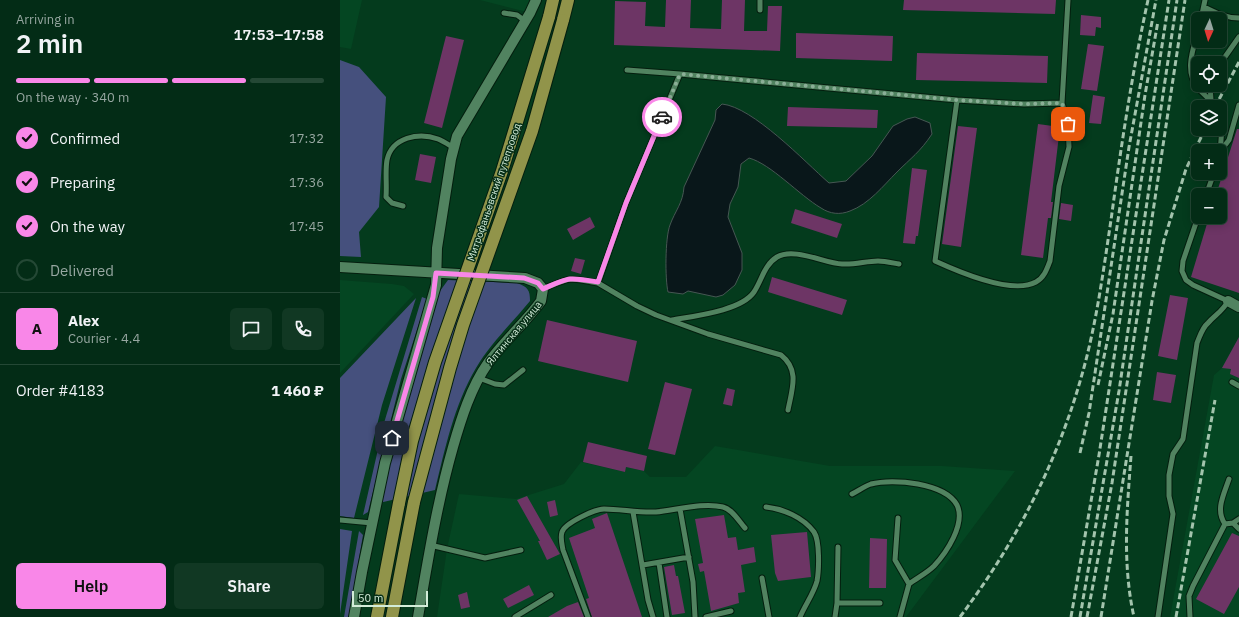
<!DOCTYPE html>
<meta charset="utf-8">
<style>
:root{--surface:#032c16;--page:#113823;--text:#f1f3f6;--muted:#97a7a1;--line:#244835;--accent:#f987e8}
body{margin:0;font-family:"IBM Plex Sans",sans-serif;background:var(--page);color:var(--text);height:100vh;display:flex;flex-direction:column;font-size:15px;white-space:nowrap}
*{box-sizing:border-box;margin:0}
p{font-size:13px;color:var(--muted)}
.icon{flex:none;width:22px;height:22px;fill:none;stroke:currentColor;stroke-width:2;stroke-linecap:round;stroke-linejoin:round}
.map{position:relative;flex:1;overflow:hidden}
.panel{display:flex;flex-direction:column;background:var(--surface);width:340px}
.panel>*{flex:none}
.needle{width:26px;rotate:184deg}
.controls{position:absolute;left:851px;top:12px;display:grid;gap:8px}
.controls a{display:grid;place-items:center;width:36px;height:36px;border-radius:6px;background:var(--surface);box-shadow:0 2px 10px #0003,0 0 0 1px var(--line);font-size:20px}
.scale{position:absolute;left:12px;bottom:10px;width:76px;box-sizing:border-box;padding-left:4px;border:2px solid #d3edd9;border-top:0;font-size:11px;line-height:14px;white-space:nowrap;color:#d3edd9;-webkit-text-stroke:3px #072f17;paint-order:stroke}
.pin{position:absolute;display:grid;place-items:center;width:34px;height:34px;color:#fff;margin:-17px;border-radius:8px;box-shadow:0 2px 6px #0006}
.courier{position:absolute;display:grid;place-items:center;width:40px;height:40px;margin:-20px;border:3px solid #f987e8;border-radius:50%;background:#fff;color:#222;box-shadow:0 1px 5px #0007}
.head em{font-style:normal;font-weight:600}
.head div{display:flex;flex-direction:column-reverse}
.head{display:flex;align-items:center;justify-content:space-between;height:68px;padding:0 16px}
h1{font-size:26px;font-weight:600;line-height:30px}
.bar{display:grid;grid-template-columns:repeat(4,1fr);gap:6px 4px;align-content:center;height:48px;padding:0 16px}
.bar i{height:5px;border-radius:3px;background:var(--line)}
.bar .current{background:var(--accent)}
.bar p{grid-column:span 4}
.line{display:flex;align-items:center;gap:10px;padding:0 16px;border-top:1px solid var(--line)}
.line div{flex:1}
.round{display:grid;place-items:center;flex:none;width:42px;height:42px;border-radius:6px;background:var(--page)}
ol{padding:0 16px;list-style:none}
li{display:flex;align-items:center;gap:12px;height:44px}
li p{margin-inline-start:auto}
li .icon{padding:4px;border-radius:50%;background:var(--accent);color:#111;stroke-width:4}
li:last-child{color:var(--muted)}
li i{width:22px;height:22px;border:2px solid var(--line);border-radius:50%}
.button{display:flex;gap:8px;margin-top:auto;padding:8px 16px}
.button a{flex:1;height:46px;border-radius:6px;background:var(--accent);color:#111;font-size:16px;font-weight:600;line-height:46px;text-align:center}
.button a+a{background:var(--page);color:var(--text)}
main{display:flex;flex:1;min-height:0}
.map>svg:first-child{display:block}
.built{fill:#044622}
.green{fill:#45507d}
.water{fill:#09171a;stroke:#465753}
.building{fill:#6d3565}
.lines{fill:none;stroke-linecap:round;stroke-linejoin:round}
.lane-casing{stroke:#041e0e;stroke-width:7}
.street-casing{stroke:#041e0e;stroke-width:12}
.primary-casing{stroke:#041e0e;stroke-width:14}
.lane{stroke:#518360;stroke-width:5}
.street{stroke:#518360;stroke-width:10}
.primary{stroke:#91944a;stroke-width:12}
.rail{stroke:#a3c4ad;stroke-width:3;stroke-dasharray:6 3;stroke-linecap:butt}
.primary-bridge-casing{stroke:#041e0e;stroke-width:14;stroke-linecap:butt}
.primary-bridge{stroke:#91944a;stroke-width:12}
.done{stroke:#8baf97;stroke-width:4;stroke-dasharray:0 7.2}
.route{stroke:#f987e8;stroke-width:5}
.labels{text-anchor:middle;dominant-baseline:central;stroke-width:3;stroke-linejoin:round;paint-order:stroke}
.street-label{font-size:10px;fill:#d3edd9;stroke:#072f17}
</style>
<main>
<section class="panel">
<div class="head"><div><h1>2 min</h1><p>Arriving in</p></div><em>17:53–17:58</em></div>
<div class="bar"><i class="current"></i><i class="current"></i><i class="current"></i><i></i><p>On the way · 340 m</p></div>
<ol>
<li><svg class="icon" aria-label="check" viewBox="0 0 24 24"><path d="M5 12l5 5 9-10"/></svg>Confirmed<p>17:32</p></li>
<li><svg class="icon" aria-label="check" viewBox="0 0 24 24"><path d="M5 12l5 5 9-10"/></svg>Preparing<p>17:36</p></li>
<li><svg class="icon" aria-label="check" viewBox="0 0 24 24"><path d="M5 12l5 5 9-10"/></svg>On the way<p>17:45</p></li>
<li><i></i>Delivered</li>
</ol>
<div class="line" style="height:72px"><b class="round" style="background:var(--accent);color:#111">A</b><div><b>Alex</b><p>Courier · 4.4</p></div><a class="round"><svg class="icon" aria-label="chat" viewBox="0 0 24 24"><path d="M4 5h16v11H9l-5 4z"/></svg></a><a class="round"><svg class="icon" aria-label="phone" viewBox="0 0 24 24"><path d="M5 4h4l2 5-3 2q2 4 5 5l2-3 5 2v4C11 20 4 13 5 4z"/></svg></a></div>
<div class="line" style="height:52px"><div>Order #4183</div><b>1 460 ₽</b></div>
<div class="button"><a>Help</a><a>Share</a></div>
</section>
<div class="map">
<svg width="899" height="617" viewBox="0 0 899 617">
<rect width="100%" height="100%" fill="#043b1d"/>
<path class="built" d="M0,0H22L11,49L0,47Z
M140,0H191L187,12Z
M0,280L52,284L64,286L74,294L0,373Z
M899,337V617H830L874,375L881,369Z
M375,446L490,466H602L675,471L566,617H97L107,549L119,494L176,499L224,484L241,462L285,472L286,467L304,471L310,477H346Z"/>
<path class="green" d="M0,60L19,67L46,97L39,207L19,232L21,257L0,256Z
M108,280L177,283C188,287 190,290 190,301C172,323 150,344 136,368C114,405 105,449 95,490L39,503L58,427L95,304L100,291Z
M82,297L87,299L61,379L28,512L23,515L44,423Z
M76,298L42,405L14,518L0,516V378Z
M0,529L12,531L0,614Z
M19,531L23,535L9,617H4Z"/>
<path class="water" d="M382,104C413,107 464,161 489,183L506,181L532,156L553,126L567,119L575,117L590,123L592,134C580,152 571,158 557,172C543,186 529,204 510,211C500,215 490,214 481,208C459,195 431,164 409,158L401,164L398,187L390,204L388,217L402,253V270L395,285L383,295L376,297L348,291L343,294L328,292C325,279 325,238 330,225C335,211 343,203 344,187L375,120L376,110Z"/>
<path class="building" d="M326,0H351L350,28L381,29L382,0H405L404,31H427L428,6H442L440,51L274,45L275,1L306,2L305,26L325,27Z
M564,0H716L715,14L563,10Z
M741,15L761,17V28L756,27L755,36L740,35Z
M456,33L553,36L552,61L456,58Z
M106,36L124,40L102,128L84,123Z
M748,44L764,46L757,91L741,89Z
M577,53L708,56L707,83L576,80Z
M753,95L765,97L761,124L749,123Z
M448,107L538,110L537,128L447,126Z
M698,124L720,127L711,202H713L711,218H708L703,258L681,255Z
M618,126L637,128L621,247L602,244Z
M897,129H899V293L851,277L869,217H880V195H876Z
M80,154L96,157L91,183L75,180Z
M572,168L587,170L578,236H576L575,244L563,243Z
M721,203L733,205L731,221L719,219Z
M455,209L502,224L497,238L451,223Z
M250,217L255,227L233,240L227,229Z
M235,258L245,260L241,274L231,271Z
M432,277L507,300L502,315L428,292Z
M830,295L848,298L837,360L818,356Z
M207,320L297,341L288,382L198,361Z
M899,337V378L890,374L891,369L882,368Z
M817,372L836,375L831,403L813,400Z
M325,382L352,389L335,455L308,449Z
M387,388L395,390L392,406L383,404Z
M248,442L307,456L304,471L286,467L285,472L243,462Z
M187,496L220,554L207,560L198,541H200L177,500Z
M215,500L218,515L210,517L207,502Z
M267,513L302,617H252L246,599L249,598L229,538L255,528L252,519Z
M384,515L388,538L396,537L398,550L414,547L416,562L401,565L405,592L398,593L399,603L371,611L364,571L360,572L358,564L363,563L355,519Z
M467,532L471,577L438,581L435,573L431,535Z
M892,533L899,536V587L884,614L856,599Z
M530,538L547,539L546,588H529Z
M334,565L336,576H338L345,613L332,615L324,567Z
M189,585L194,595L168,608L163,599Z
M127,592L130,607L121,609L118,595Z
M238,602L244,617H208L227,606Z"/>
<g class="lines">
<defs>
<path id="lane" d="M864,7C876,13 886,18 899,18
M420,10V0
M164,13L177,15L185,21
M861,19L865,0
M858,31C853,50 844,71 858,88C864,95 871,100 876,107
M880,64L899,37
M287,70L340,74
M870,85L871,100
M617,100L595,261C619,272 672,295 696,282C704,278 707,269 710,261L719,186L729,147L728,124L722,103
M880,115L882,126L880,154
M882,149L889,140L899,105
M866,195L874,173
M63,206L52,203L46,197C47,185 45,171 47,160C52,137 79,132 98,139C103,141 109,145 114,148
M258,283L297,306L316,315L368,334L441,355C460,370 452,389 448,410
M203,289C230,277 230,277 258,283L286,203L340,74L617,100L684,104L722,103L728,0
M332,320C354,316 401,311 414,292C422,280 424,265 437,257C454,247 484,263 502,264C515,265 526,261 538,261C545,261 553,263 559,264
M139,378L155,384L164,385L183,370
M892,382L899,386
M512,494C518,491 525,486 531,484C553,478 605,483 617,505C626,524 606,553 594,566C587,573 577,578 569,584L555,560L558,518
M426,507C443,509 463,517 474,532C480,541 479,570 477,581C474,593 465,605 460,617
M340,509L353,582L355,617
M293,512L308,600L313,617
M0,520L32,523
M893,523L899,529
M885,524C875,510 884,494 889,479
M90,545L145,558L181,550
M319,563L327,617
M303,565L349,557
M422,578L429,617
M497,603H540
M175,617L211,595
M248,617L223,550C222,544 220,538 222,532C225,523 255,509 264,509C281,509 298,513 316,512C336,510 364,502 383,507C392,509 399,521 405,528
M366,617L391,611
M495,617L497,603L498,547
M560,617L569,584
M818,617L833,514L829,496V475L833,454L843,439L857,343C860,336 862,328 868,323C875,315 883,311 888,301L853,285L846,280L842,271L843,261L858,217
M850,617L849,596L853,586L885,524L893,523L899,519"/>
<path id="street" d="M0,267L185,278L198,283L203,289L201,301C185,323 164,341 148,363C131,387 121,419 113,447C97,503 88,560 78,617
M888,301L899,307
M14,617L22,572L45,463L96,285L97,248L111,159L117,136L190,13L196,0"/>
<path id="primary" d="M209,17L213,0
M223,20L228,0
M37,617L59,503
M52,617L74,502"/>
</defs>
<use href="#lane" class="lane-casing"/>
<use href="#street" class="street-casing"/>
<use href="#primary" class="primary-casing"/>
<use href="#lane" class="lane"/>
<use href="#street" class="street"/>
<use href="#primary" class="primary"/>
<path class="rail" d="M875,107L899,62
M758,385L773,314L805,95L818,21
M740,453L749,413L789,147L816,0
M791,456C787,510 782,563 794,617
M620,617C674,545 716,466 741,378C756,327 763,273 771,220C781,147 792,73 808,0
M731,617L759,455L829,0
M740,617L779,391L837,0
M747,617L772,483L845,0
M761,617L812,301L824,240L846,169L865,129
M836,617L875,400"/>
<defs>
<path id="primary-bridge" d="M74,502L110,368L123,325L192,131L223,20
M59,503L72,441L95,362L162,171L209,17"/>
</defs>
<use href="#primary-bridge" class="primary-bridge-casing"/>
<use href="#primary-bridge" class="primary-bridge"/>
</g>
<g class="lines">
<path class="done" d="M322,117L340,74L617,100L684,104L722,103L728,124"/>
<path class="route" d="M52,438L93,297L96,273L184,278L198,283L203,289C230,277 229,277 258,282L286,203L322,117"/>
</g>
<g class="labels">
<g class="street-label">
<text transform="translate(154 192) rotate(-71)">Митрофаньевский путепровод</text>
<text transform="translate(174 333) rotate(-50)">Ялтинская улица</text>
</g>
</g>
</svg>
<div class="controls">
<a><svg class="needle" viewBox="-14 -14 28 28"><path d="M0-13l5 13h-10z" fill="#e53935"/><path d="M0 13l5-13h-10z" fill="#97a7a1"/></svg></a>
<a><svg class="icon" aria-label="locate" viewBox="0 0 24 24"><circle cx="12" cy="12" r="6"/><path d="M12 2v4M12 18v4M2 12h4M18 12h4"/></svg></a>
<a><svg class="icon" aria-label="layers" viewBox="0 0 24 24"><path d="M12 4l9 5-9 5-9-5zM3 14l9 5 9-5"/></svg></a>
<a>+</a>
<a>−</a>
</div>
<div class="scale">50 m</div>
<div class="pin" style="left:728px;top:124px;background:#ea580c"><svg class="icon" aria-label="bag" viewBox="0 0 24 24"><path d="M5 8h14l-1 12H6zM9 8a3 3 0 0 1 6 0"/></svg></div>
<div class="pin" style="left:52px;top:438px;background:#1f2937"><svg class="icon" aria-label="home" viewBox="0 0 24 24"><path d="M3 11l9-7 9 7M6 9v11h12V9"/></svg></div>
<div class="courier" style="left:322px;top:117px"><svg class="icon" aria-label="car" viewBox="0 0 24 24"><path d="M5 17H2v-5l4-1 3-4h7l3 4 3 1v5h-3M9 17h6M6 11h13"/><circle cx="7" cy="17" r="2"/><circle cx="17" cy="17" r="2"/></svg></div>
</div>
</main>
